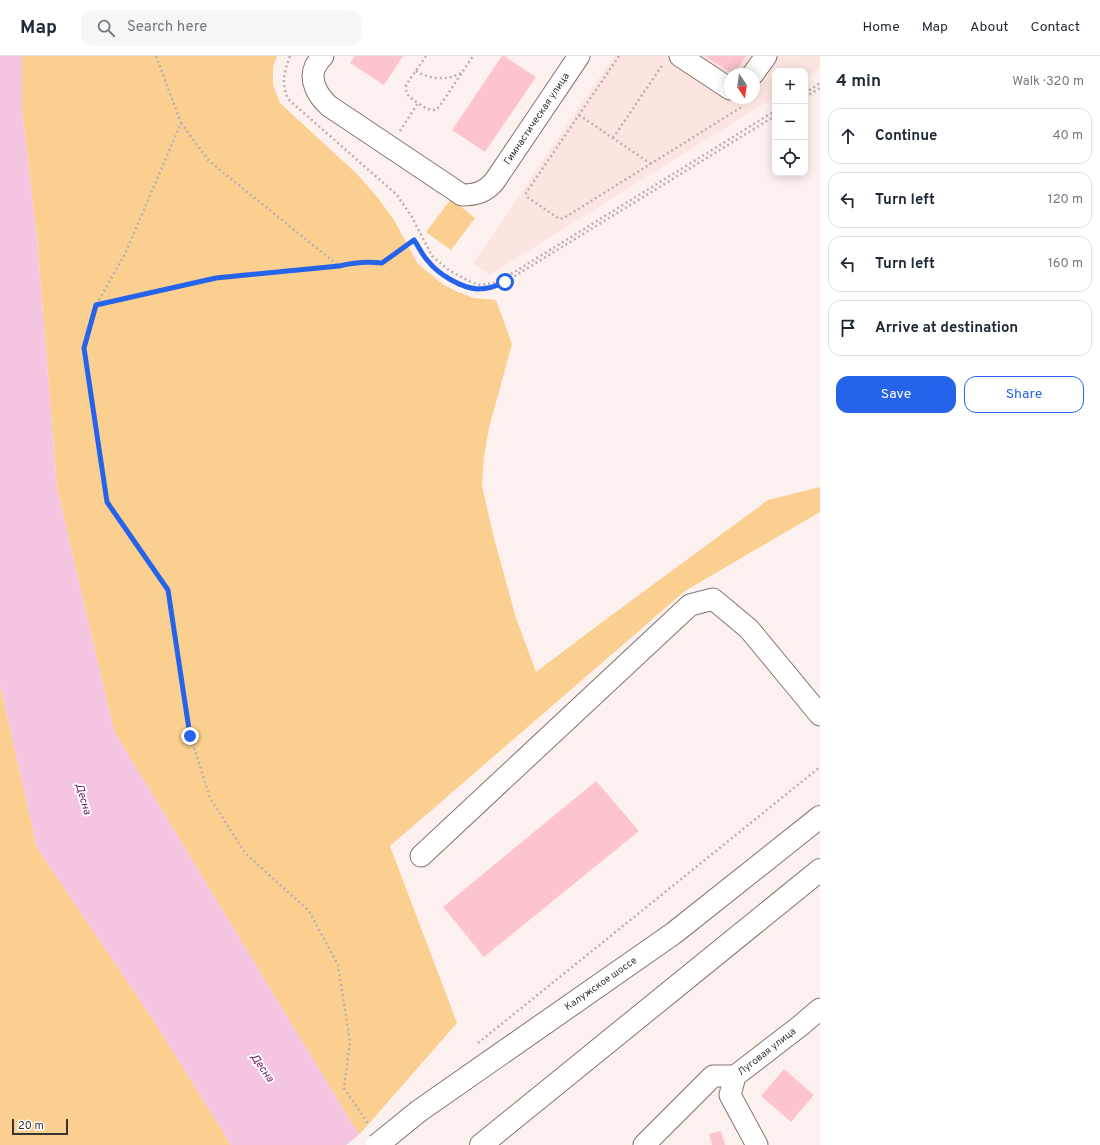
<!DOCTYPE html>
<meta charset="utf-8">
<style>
:root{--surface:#fff;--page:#f6f6f7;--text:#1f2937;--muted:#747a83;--line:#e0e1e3;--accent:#2563eb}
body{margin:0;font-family:Overpass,sans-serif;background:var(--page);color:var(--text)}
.controls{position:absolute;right:12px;top:12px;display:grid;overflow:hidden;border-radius:8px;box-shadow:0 2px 10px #0003}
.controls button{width:36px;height:36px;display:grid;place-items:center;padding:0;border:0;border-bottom:1px solid var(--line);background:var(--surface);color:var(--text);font:20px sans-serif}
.compass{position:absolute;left:724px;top:12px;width:36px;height:36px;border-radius:50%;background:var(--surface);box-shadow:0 2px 10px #0003;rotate:167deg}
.scale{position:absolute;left:12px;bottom:10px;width:56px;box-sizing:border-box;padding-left:4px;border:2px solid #3b3332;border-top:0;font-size:11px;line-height:14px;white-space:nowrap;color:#3b3332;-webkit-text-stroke:3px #fff;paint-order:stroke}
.stop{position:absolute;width:12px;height:12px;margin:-9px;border:3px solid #2563eb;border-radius:50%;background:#fff}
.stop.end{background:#2563eb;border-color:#fff;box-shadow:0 1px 4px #0008}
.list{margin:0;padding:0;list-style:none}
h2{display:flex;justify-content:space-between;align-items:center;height:52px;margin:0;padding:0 16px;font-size:17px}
h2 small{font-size:13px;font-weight:400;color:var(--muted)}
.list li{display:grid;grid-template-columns:26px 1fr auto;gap:12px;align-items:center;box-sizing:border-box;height:56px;margin:0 8px 8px;padding:0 8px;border:1px solid var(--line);border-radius:12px}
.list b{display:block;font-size:15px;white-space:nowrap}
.list em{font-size:13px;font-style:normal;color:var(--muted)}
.actions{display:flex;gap:8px;padding:12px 16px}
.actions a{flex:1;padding:9px 0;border:1px solid var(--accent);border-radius:12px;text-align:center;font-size:14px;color:var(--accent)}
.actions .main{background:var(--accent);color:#fff}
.icon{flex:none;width:22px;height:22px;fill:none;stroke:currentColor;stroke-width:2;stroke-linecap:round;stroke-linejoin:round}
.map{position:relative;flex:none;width:820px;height:1089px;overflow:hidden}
header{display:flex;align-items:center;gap:24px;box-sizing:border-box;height:56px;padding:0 20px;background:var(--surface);border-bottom:1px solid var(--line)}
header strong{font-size:19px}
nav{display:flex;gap:22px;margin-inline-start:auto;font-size:14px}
.search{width:280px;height:36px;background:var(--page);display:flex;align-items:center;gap:10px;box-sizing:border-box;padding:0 14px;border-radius:12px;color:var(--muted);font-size:15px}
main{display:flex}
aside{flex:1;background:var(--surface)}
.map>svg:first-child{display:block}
.built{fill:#fce5e1;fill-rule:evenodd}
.green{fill:#facf90}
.water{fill:#f5c4e0}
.pier{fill:#fdf1ef}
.building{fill:#fdc4ce}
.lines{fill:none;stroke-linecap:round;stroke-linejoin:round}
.minor-casing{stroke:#857471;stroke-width:23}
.highway-casing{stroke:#857471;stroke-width:24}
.path{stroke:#bbb0af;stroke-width:2.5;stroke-dasharray:2 3;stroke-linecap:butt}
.minor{stroke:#fff;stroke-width:21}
.highway{stroke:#fff;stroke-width:22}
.highway-bridge-casing{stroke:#857471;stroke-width:24;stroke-linecap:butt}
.highway-bridge{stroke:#fff;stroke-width:22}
.route{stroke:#2563eb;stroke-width:5}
.labels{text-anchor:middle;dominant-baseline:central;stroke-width:4;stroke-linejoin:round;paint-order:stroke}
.street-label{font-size:10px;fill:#3b3332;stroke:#fff}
.water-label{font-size:11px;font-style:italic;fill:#741858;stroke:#fff}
</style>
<header>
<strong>Map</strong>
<div class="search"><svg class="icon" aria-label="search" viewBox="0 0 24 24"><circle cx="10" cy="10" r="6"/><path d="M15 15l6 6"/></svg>Search here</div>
<nav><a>Home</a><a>Map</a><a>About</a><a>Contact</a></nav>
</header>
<main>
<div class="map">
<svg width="820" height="1089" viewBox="0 0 820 1089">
<rect width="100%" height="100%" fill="#fdf1ef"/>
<path class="built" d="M614,0H820V13L805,23V15H775V41L490,219L473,208ZM730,18H754V42H730Z"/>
<g class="green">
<path d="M22,0H277L273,11V29L280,47L357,118L378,142L394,164L418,208L444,229L458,236L474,242L496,244L512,288L489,372L484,401L482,430L494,482L516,562L536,616L605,564L768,444L820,431V456L685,535L390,790L457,967L359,1079L114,675L57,432L37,183L22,53Z"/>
<path d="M451,143L475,162L451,194L426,176Z"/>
<path d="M0,628L37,792L152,962L231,1089H0Z"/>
</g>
<path class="water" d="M0,0H22V53L37,183L57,432L114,675L359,1079L367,1089H231L152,962L37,792L0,628Z"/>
<path class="pier" d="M360,1077L369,1089H346L359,1079Z"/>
<g class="building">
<path d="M355,0H403L384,29L350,7Z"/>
<path d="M502,0H504L536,21L485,96L452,74Z"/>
<path d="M705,0H746L734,18H732Z"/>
<path d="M596,725L639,775L484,901L443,851Z"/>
<path d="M784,1013L814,1039L791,1066L761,1040Z"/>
<path d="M721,1075L725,1089H712L709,1078Z"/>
</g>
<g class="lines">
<defs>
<g id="minor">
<path d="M323,0C320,3 317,7 315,11C309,25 318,40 329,50L462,139C476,139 485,136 494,126L579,0"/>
<path d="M680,0L730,33"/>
<path d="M753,18L766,0"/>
<path d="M421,800L690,549L713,543L749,573L820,659"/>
<path d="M644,1089L713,1020H735"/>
<path d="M757,1089L730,1039L735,1020L800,970L820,953"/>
</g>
<g id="highway">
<path d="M419,1055L674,877L820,761"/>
<path d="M481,1089L820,814"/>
</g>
</defs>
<use href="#minor" class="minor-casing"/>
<use href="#highway" class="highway-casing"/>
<g class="path">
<path d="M156,0L181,67L125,198L96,249L84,292L107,446L168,534L190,679L210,742L245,797L309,855L338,909L350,986L344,1032L369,1069"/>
<path d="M290,0C284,17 281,26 288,43L397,139L412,161L432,200L450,215L469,225L479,229L494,227L503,223L775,55"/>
<path d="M426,0L406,29C406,33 406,36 408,39C411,43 428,55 433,54C436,54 437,53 439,51L473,0"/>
<path d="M619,0L526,137L527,141L558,162L560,163L564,162L740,52L743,50"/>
<path d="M416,15C429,23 447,25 461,17"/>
<path d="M805,37L820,27"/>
<path d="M805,41L820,32"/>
<path d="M579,59L651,108"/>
<path d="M181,67L209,105L339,210C355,206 366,205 382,207L414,184C419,191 422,199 428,205C438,218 461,232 478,233C487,233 497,230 505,226L775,60"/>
<path d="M400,75L418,47"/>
<path d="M613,82L663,8"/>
<path d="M96,249L216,222L339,210"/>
<path d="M478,987L820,711"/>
</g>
<use href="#minor" class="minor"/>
<use href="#highway" class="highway"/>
<defs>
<path id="highway-bridge" d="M377,1089L419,1055"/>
</defs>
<use href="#highway-bridge" class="highway-bridge-casing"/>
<use href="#highway-bridge" class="highway-bridge"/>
</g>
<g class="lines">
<path class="route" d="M190,680L168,534L107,446L84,292L96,249L216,222L339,210C355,206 366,205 382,207L414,184C419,191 422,199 428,205C438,218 461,232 478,233C487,233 497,230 505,226"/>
</g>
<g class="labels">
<g class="street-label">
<text transform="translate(537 63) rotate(-56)">Гимнастическая улица</text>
<text transform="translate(601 928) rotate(-35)">Калужское шоссе</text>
<text transform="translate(767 996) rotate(-38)">Луговая улица</text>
</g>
<g class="water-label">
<text transform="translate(83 743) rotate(74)">Десна</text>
<text transform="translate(262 1012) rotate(55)">Десна</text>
</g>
</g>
</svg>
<div class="controls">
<button>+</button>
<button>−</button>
<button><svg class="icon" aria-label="locate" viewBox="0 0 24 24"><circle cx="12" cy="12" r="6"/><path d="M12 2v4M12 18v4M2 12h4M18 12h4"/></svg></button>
</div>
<svg class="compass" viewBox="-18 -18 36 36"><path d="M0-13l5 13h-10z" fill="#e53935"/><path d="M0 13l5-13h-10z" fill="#747a83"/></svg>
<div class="scale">20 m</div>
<div class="stop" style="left:505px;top:226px"></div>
<div class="stop end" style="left:190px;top:680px"></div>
</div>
<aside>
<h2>4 min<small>Walk · 320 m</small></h2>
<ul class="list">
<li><svg class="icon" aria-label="ahead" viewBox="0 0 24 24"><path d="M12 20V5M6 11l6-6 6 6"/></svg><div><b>Continue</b></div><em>40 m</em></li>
<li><svg class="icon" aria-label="left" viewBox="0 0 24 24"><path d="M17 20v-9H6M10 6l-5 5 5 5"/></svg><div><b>Turn left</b></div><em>120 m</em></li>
<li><svg class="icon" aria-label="left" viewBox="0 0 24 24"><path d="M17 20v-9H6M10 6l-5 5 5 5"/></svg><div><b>Turn left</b></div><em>160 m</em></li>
<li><svg class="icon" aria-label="arrive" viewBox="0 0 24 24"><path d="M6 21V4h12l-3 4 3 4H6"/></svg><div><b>Arrive at destination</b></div></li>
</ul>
<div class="actions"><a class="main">Save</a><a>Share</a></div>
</aside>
</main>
